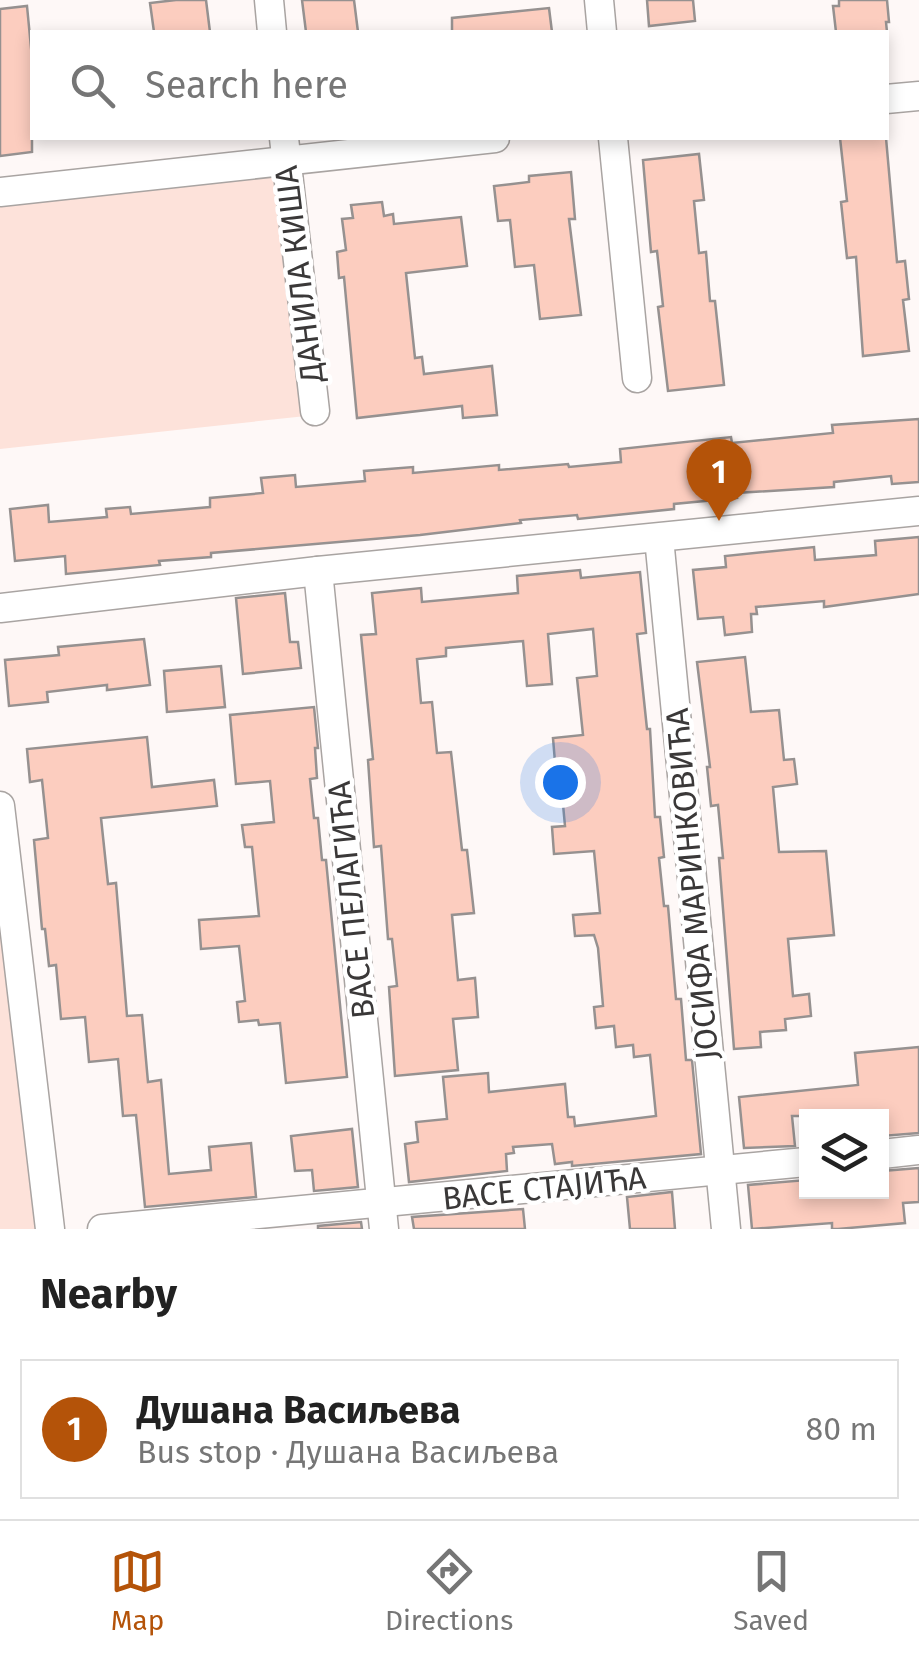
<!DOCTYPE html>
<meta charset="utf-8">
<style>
:root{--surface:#fff;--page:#f6f6f6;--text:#222;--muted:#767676;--line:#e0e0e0;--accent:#b45309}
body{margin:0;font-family:"Fira Sans",sans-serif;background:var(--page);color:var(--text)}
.controls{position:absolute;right:30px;bottom:30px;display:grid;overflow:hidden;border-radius:0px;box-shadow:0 5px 15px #0003}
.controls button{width:90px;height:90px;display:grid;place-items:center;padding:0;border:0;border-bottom:2px solid var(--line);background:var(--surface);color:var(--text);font:50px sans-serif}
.you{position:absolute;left:560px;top:782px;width:35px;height:35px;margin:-25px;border:8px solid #fff;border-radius:50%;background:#1a73e8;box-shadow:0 0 0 15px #1a73e833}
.badge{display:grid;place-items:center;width:65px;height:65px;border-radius:50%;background:var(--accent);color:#fff;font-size:32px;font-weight:700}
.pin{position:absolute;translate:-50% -82px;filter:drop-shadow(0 2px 5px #0008)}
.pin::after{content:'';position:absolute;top:52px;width:35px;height:30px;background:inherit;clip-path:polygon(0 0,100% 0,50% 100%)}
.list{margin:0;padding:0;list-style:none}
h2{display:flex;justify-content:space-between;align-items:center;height:130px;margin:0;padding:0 40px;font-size:42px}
h2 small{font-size:32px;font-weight:400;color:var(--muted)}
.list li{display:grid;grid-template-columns:65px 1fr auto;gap:30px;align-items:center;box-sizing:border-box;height:140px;margin:0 20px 20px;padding:0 20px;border:2px solid var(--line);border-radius:0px}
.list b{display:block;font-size:38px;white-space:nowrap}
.list p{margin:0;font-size:32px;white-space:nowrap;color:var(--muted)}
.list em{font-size:32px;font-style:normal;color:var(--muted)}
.icon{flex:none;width:55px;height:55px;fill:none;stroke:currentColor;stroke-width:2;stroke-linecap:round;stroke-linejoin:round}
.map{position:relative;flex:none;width:919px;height:1229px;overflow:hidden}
.search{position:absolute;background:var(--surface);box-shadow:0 5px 15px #0003;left:30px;right:30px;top:30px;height:110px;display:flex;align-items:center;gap:25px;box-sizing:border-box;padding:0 35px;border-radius:0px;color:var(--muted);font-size:38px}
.sheet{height:290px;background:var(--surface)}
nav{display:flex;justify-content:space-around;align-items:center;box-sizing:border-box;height:140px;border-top:2px solid var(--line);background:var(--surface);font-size:28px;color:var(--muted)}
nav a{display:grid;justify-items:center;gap:5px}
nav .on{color:var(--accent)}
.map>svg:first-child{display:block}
.green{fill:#fde2da}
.building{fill:#fccdbf;stroke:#969190;stroke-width:2.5}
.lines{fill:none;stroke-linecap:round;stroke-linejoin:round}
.street-casing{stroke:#a9a4a2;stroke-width:31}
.street{stroke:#fff;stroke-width:28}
.labels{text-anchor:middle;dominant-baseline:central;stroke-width:9;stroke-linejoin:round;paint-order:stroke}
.street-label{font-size:32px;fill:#3a3838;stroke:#fff}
</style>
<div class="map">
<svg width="919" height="1229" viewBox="0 0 919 1229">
<rect width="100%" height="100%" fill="#fef8f7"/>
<g class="green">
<path d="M279,175L306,416L0,449V206Z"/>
<path d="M0,934H6L37,1229H0Z"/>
</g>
<g class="building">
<path d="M176,0H206L210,32H154L150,3Z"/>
<path d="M302,0H354L358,32H306Z"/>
<path d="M647,0H693L695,21L649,26Z"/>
<path d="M839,0H887L889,22H886L887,32H836L833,6H839Z"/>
<path d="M27,6L32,58V152L0,156V9Z"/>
<path d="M549,8L552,32H452V18Z"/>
<path d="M840,138H886L897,262L905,261L909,299L903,300L909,351L863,356L856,257L847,258L841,202L847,201Z"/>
<path d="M699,154L704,200L694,201L699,253L706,252L710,301H715L724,385L668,391L658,307L663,306L657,251L651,252L643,160Z"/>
<path d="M571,172L575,219H569L581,315L540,319L534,265L515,267L510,220L498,221L494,186L529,182V176Z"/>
<path d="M382,202L384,216L393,214L394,224L461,217L467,266L406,273L415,358L422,357L424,374L492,366L497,415L463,418L462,406L357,418L344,277L339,278L337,252L346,250L342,219L353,218L351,205Z"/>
<path d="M919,419V482L892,484L891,476L834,482V487L736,493L737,498L674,504V509L578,519L577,515L520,520L521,523L420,535L211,553V557L159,561L160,565L66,574L65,556L15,561L10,509L48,505L49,522L107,517L106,509L130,507L131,514L210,507V498L263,493L261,478L295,475L296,487L365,481L364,471L413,467V473L499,465V470L568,464L569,467L621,462L620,449L731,437L732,443L833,433L832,425Z"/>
<path d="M919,537V594L824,607V601L756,607L757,614H751L752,632L725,635L723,617L698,619L693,570L726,567L725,556L814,547L815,560L876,555L875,541Z"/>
<path d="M580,570L581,578L640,572L646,633L637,634L647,729H650L655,817H660L664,857L659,858L664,906H668L676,999H681L686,1060H692L701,1154L572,1166V1162L555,1164L552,1144L513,1147L514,1153L506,1154L507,1171L409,1182L405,1144L418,1142L416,1122L447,1119L443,1077L488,1073L489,1092L565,1084L568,1117H574L575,1126L656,1116L650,1055L634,1057L633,1045L616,1047L614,1026L596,1028L594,1007L603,1006L598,948L594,935L575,936L573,915L600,913L594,851L554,854L552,827L565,826L559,761L555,762L553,738L583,735L577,678L597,676L593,629L548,634L552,684L527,686L523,641L446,648V656L417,659L421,703L432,702L437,753L451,752L462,850H467L474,913L452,915L458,980L475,978L478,1017L453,1019L458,1070L395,1076L389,987L397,986L392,939H388L381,846L374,847L368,760L373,759L361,635L376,634L372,593L421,588L422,602L518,593L517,576Z"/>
<path d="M285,593L290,642H298L301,668L243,674L236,598Z"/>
<path d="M144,639L150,685L107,690V685L47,692L48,702L9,706L5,660L59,655L58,647Z"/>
<path d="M745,657L751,712L779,710L784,760L794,759L797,784L773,787L779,852L826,851L834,935L788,939L793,996L809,994L811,1016L785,1019L786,1030L760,1032L761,1047L734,1049L719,858H723L718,805L711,806L707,767H710L697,662Z"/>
<path d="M221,666L225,707L167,712L164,671Z"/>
<path d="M314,707L318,748H315L317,778L310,779L314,818H318L322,860H326L347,1077L286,1083L280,1023L259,1025L258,1020L239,1022L237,1002L245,1001L239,946L201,949L199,920L259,916L252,847H245L242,825L274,822L270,781L236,784L230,715Z"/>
<path d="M147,737L152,787L214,780L217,806L101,818L108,884L116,883L127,1016L142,1015L148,1082L161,1080L169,1174L211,1170L209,1147L251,1143L256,1197L145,1207L136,1115L123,1116L118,1059L89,1062L85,1017L61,1019L56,965L49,966L45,929H42L34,840L48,838L42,780L30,782L27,749Z"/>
<path d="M919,1047V1133L882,1136V1116H792L795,1146L744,1148L739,1097L858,1085L855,1053Z"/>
<path d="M352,1129L358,1187L314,1191L312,1170L295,1171L291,1136Z"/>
<path d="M919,1168V1202L903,1203L905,1223L838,1229H832V1223L752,1229L748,1185L806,1180V1192H882V1171Z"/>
<path d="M672,1192L675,1229H630L627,1197Z"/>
<path d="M523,1209L525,1229H414L412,1217Z"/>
<path d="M361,1222L362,1229H318V1226Z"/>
</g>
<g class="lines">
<defs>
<g id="street">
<path d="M269,0L272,32"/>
<path d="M599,0L602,32"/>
<path d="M886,99L919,96"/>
<path d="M284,138L315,411"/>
<path d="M613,138L637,378"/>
<path d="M0,192L495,138"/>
<path d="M659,538L726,1229"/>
<path d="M318,571L384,1229"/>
<path d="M0,608L318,571L919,511"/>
<path d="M0,806L50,1229"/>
<path d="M882,1154L919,1150"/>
<path d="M102,1229L806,1162"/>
</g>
</defs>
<use href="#street" class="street-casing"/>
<use href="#street" class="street"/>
</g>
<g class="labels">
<g class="street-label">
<text transform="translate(299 274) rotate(-97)">ДАНИЛА КИША</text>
<text transform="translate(692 884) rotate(-95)">ЈОСИФА МАРИНКОВИЋА</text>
<text transform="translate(351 900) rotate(-96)">ВАСЕ ПЕЛАГИЋА</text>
<text transform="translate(544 1188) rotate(-6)">ВАСЕ СТАЈИЋА</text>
</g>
</g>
</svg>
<div class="controls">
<button><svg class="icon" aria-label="layers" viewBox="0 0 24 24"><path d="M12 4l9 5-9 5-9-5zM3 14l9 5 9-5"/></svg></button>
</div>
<div class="you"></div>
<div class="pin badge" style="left:719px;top:521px">1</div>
<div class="search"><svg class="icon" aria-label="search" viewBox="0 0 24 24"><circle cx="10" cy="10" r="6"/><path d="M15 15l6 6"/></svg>Search here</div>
</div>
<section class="sheet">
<h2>Nearby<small></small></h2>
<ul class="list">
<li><span class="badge">1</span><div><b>Душана Васиљева</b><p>Bus stop · Душана Васиљева</p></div><em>80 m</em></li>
</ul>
</section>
<nav>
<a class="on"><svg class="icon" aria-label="map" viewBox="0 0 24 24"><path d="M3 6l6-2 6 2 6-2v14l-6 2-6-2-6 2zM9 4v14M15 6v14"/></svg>Map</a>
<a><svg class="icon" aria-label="directions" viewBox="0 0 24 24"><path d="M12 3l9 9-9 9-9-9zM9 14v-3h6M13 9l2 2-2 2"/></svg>Directions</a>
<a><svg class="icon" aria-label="saved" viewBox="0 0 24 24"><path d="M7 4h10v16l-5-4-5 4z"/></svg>Saved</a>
</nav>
